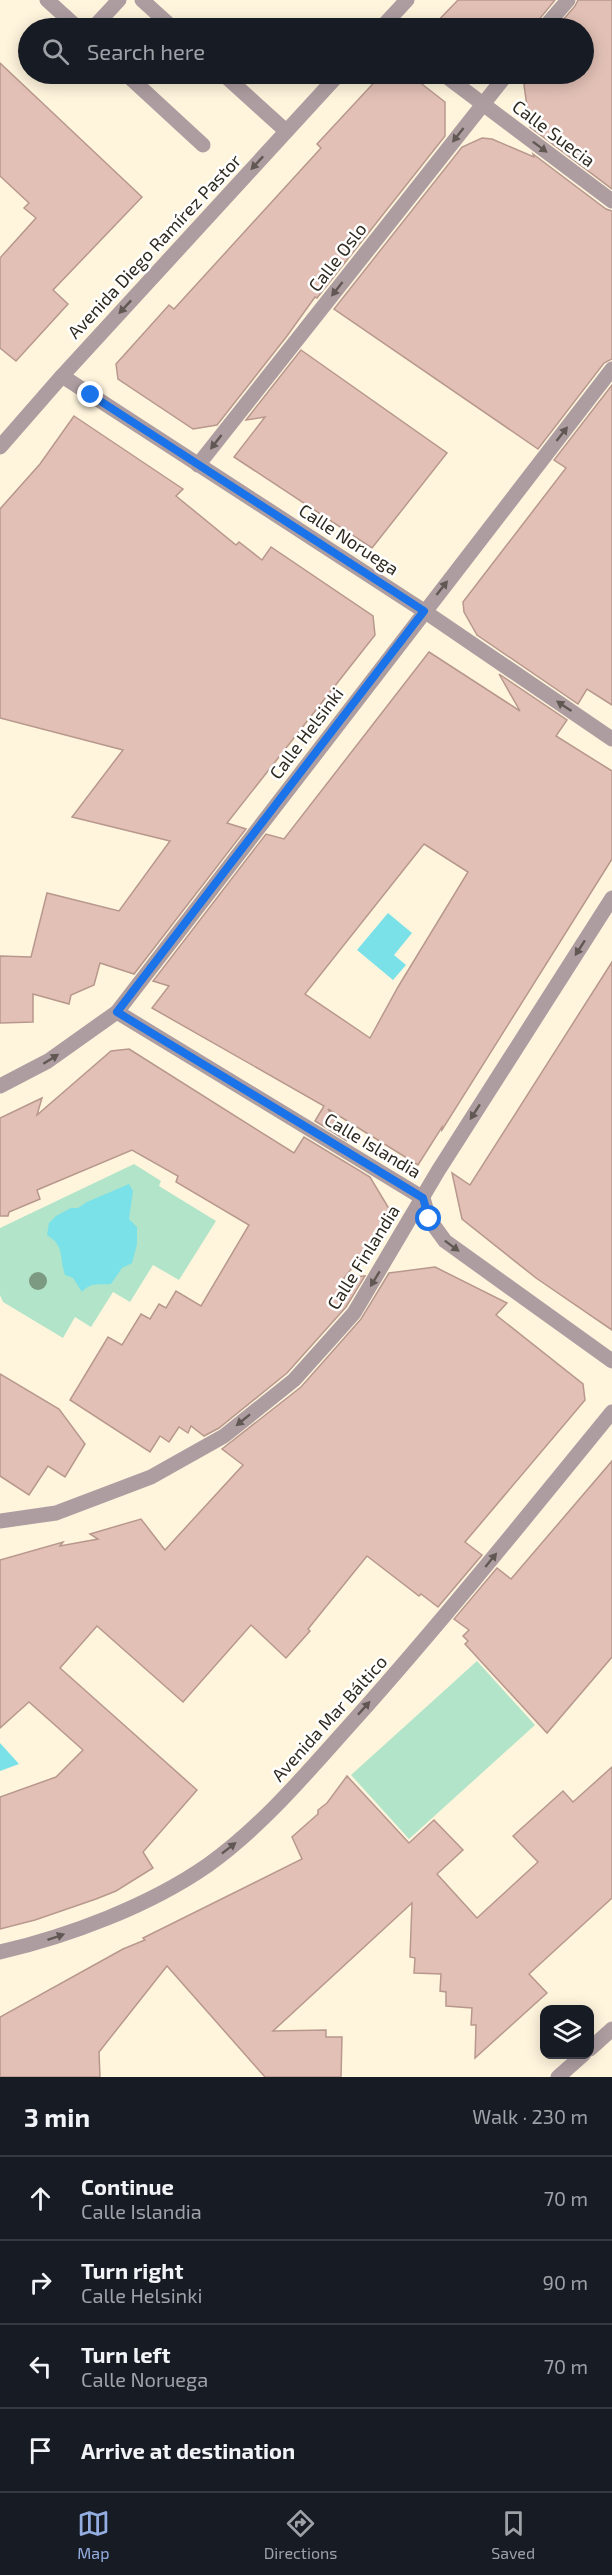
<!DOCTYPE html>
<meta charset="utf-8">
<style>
:root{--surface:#171b24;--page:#20242c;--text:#f1f3f6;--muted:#9ea1a6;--line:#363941;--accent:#94aee1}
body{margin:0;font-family:"Exo 2",sans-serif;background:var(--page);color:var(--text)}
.controls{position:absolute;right:18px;bottom:18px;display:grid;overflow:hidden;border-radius:12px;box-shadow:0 3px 15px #0003}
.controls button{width:54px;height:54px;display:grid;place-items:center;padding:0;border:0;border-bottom:2px solid var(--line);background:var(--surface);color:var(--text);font:30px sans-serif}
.stop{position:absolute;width:18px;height:18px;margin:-14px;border:4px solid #1a73e8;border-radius:50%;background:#fff}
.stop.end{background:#1a73e8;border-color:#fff;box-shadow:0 2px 6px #0008}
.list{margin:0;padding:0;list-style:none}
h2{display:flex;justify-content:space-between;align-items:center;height:78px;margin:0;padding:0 24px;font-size:26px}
h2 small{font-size:20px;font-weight:400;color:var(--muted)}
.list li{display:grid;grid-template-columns:39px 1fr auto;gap:18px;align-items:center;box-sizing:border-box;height:84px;padding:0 24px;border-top:2px solid var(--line)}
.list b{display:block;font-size:22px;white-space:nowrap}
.list p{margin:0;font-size:20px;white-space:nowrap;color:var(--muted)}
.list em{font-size:20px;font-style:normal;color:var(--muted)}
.icon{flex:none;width:33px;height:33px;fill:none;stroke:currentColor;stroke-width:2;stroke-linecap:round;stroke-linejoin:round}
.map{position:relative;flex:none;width:612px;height:2077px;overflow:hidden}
.search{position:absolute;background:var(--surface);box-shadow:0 3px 15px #0003;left:18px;right:18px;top:18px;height:66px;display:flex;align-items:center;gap:15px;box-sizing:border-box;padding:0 21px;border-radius:33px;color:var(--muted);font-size:22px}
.sheet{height:414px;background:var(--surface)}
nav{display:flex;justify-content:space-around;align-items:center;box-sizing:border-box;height:84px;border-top:2px solid var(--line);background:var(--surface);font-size:16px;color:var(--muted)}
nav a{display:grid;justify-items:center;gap:3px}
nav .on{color:var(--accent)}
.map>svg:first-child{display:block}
.green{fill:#b2e4c9}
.water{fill:#7ae1e8}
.building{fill:#e2c0b5;stroke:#b8988d;stroke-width:1.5;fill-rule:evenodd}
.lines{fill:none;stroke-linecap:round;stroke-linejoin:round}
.service{stroke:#ad9da1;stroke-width:15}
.minor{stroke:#ad9da1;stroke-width:15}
.tertiary{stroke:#ad9da1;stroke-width:15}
.tree{fill:#7c9a81}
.oneway{fill:#615853}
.route{stroke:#1a73e8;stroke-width:8}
.labels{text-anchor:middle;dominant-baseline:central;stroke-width:5;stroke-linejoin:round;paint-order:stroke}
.street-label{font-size:18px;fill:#2f2a1f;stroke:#fff}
</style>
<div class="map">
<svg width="612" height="2077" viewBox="0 0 612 2077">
<rect width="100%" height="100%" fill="#fff5dd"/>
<g class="green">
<path d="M134,1164L161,1181L159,1186L216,1221L179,1280L153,1265L130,1302L113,1292L91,1327L75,1317L63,1338L3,1302L0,1295V1228Z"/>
<path d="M477,1661L535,1725L409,1839L351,1775Z"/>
</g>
<g class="water">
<path d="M388,913L412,933L394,955L406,965L393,980L357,950Z"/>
<path d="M129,1184L133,1191L129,1219L137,1227V1244L132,1263L122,1268L111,1284C97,1285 91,1282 82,1292L73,1278L65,1275C59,1257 65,1246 47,1235L49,1223L56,1216L71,1208H78L87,1202Z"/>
<path d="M0,1743L19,1764L0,1771Z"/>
</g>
<g class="building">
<path d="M458,0H555L537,22L535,28H431Z"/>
<path d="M578,0H612V189L530,127L524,85L533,74H584V28H556L575,6Z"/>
<path d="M0,63L142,197L53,290L68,304L16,361L0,348V258L36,218L24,208L29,203L0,176Z"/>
<path d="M382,74H409L445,102V136L317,298L315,297L287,336L217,425L193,429L118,379L116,364L169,305L174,309L321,148L317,144Z"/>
<path d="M482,138L492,139L534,157L533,154L606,209L612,211V359L604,363L538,449L334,309L462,147Z"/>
<path d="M301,350L447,453L372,548L234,457L265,417L246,420Z"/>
<path d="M612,385V705L587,689L578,704L477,635L464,612L463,602L566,468L554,460Z"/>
<path d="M74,416L183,489L176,496L236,545L239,542L262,560L271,547L373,616L375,635L227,823L246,829L134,974L100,963L94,985L71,995L69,1004L33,994V1022L0,1023V956L31,957L47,893L119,911L170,841L72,817L123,750L0,718V509L40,464Z"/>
<path d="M429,652L520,711L499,674L567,720L556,736L612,771V859L442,1130V1127L418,1165L328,1109L347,1141L315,1121L324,1106L152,1008L169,986L153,981L266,834L284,839ZM424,844L468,872L398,987L370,1038L305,994Z"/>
<path d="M612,962V1330L536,1278L462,1219L452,1173L470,1185Z"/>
<path d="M129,1049L294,1153L304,1137L370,1177L391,1212L390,1221L344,1278L365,1276L346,1307L287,1373L219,1428L204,1436L191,1426L188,1433L179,1427L169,1442L160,1436L150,1452L70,1400L108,1337L122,1345L141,1314L150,1319L159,1304L166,1308L176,1291L201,1306L249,1225L176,1182L178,1176L132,1150L37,1190L40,1199L9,1212L8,1216H0V1118L42,1098L37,1115L111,1051Z"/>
<path d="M435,1267L507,1303L496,1315L583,1384L585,1400L465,1542L482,1555L438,1607L421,1594L419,1596L367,1556L308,1629L310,1631L286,1658L251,1625L183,1702L97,1626L60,1668L197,1790L143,1852L153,1868L116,1891L96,1899L35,1920L0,1929V1797L56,1777L83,1750L29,1702L0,1728V1560L63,1542L60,1546L98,1539L90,1534L141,1519L165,1550L243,1465L222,1449L301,1387L361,1319L389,1273Z"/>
<path d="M0,1374L59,1409L85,1444L65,1477L48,1466L29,1495L0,1476Z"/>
<path d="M612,1461V1657L547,1733L465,1644L468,1641L463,1636L469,1630L454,1619L497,1568L511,1579Z"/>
<path d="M612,1767V1898L529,1974L547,1993L475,2058L476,2025H471L472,2008L446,2006V1992L440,1991L441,1974L414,1973L415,1958L410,1957L412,1903L273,2031L326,2030V2037H342L341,2077H265L167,1966L99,2052L100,2077H0V2017L123,1949L145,1940L143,1938L302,1859L292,1837L318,1814V1810L327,1803L347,1776L409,1843L434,1820L463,1850L437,1874L477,1918L538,1862L513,1836L563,1791L573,1802Z"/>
</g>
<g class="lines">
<g class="service">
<path d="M47,0L78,28"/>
<path d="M142,0L173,28"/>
<path d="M93,28L119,0"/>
<path d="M126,74L203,145"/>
<path d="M223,74L286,131"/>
</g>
<g class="minor">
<path d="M381,28L407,0"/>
<path d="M544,28L568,0"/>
<path d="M443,74L612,201"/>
<path d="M62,376L424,611L612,739"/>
<path d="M0,447L62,376L339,74"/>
<path d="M198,465L507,74"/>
<path d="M117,1012L423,1198L429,1219L445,1241L612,1361"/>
<path d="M0,1086L48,1061L117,1012L612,369"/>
<path d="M0,1521L56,1513L151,1477L224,1436L294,1380L354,1313L438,1171L612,898"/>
<path d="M0,1952C69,1936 149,1906 208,1865C265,1824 309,1770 356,1718C444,1619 528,1515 612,1412"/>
</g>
<g class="tertiary">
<path d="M590,2049L612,2029"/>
<path d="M558,2077L584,2054"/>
</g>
</g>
<circle class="tree" cx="38" cy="1281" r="9"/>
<defs><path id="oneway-solid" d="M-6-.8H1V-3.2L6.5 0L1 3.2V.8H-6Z" transform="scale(1.5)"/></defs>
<g class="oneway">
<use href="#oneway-solid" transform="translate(458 135) rotate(128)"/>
<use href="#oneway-solid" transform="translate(540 147) rotate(37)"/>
<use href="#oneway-solid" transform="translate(257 163) rotate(133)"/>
<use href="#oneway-solid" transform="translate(337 289) rotate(128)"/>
<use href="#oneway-solid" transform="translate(125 307) rotate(133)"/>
<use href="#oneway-solid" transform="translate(562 434) rotate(-52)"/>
<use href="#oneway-solid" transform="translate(216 442) rotate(128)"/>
<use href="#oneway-solid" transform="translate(442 588) rotate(-52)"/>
<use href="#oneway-solid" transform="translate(564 706) rotate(-146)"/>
<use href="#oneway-solid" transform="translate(580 948) rotate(123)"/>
<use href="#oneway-solid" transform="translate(51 1059) rotate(-32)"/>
<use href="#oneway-solid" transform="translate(475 1112) rotate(123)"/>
<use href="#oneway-solid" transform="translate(452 1246) rotate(37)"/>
<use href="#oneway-solid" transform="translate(375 1279) rotate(121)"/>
<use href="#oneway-solid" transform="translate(243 1420) rotate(141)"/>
<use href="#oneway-solid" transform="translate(491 1560) rotate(-51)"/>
<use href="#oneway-solid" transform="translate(364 1708) rotate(-48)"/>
<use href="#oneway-solid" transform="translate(229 1848) rotate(-38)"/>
<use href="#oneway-solid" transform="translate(56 1937) rotate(-19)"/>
</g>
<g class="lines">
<path class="route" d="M91,395L424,611L117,1012L423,1198L429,1219"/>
</g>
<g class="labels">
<g class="street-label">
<text transform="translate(554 133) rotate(37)">Calle Suecia</text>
<text transform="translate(154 246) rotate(-47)">Avenida Diego Ramírez Pastor</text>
<text transform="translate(337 257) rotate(-52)">Calle Oslo</text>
<text transform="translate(349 539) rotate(33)">Calle Noruega</text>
<text transform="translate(306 733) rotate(-53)">Calle Helsinki</text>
<text transform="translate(373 1145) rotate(31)">Calle Islandia</text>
<text transform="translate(363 1257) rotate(-58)">Calle Finlandia</text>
<text transform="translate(329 1718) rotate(-48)">Avenida Mar Báltico</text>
</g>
</g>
</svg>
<div class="controls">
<button><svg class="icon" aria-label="layers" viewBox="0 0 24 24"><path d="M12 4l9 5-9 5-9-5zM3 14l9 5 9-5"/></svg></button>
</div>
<div class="stop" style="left:429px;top:1219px"></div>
<div class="stop end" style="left:91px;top:395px"></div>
<div class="search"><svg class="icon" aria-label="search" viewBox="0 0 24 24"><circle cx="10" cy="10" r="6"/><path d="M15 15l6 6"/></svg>Search here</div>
</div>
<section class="sheet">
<h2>3 min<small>Walk · 230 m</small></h2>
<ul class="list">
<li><svg class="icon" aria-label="ahead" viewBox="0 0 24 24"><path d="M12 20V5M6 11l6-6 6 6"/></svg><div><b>Continue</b><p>Calle Islandia</p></div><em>70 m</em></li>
<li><svg class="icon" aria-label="right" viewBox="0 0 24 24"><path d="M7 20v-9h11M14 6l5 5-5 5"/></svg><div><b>Turn right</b><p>Calle Helsinki</p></div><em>90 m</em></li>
<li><svg class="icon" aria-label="left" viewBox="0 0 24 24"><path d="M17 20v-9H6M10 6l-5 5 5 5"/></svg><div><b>Turn left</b><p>Calle Noruega</p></div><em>70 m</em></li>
<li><svg class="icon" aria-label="arrive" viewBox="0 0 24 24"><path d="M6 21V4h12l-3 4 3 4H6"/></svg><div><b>Arrive at destination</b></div></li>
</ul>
</section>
<nav>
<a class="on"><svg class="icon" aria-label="map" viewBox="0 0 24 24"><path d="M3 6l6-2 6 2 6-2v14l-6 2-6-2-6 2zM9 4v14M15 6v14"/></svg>Map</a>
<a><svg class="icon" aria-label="directions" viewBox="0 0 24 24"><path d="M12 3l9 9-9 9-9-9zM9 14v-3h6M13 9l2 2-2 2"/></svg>Directions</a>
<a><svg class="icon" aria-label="saved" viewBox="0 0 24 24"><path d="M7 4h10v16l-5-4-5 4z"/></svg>Saved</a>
</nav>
